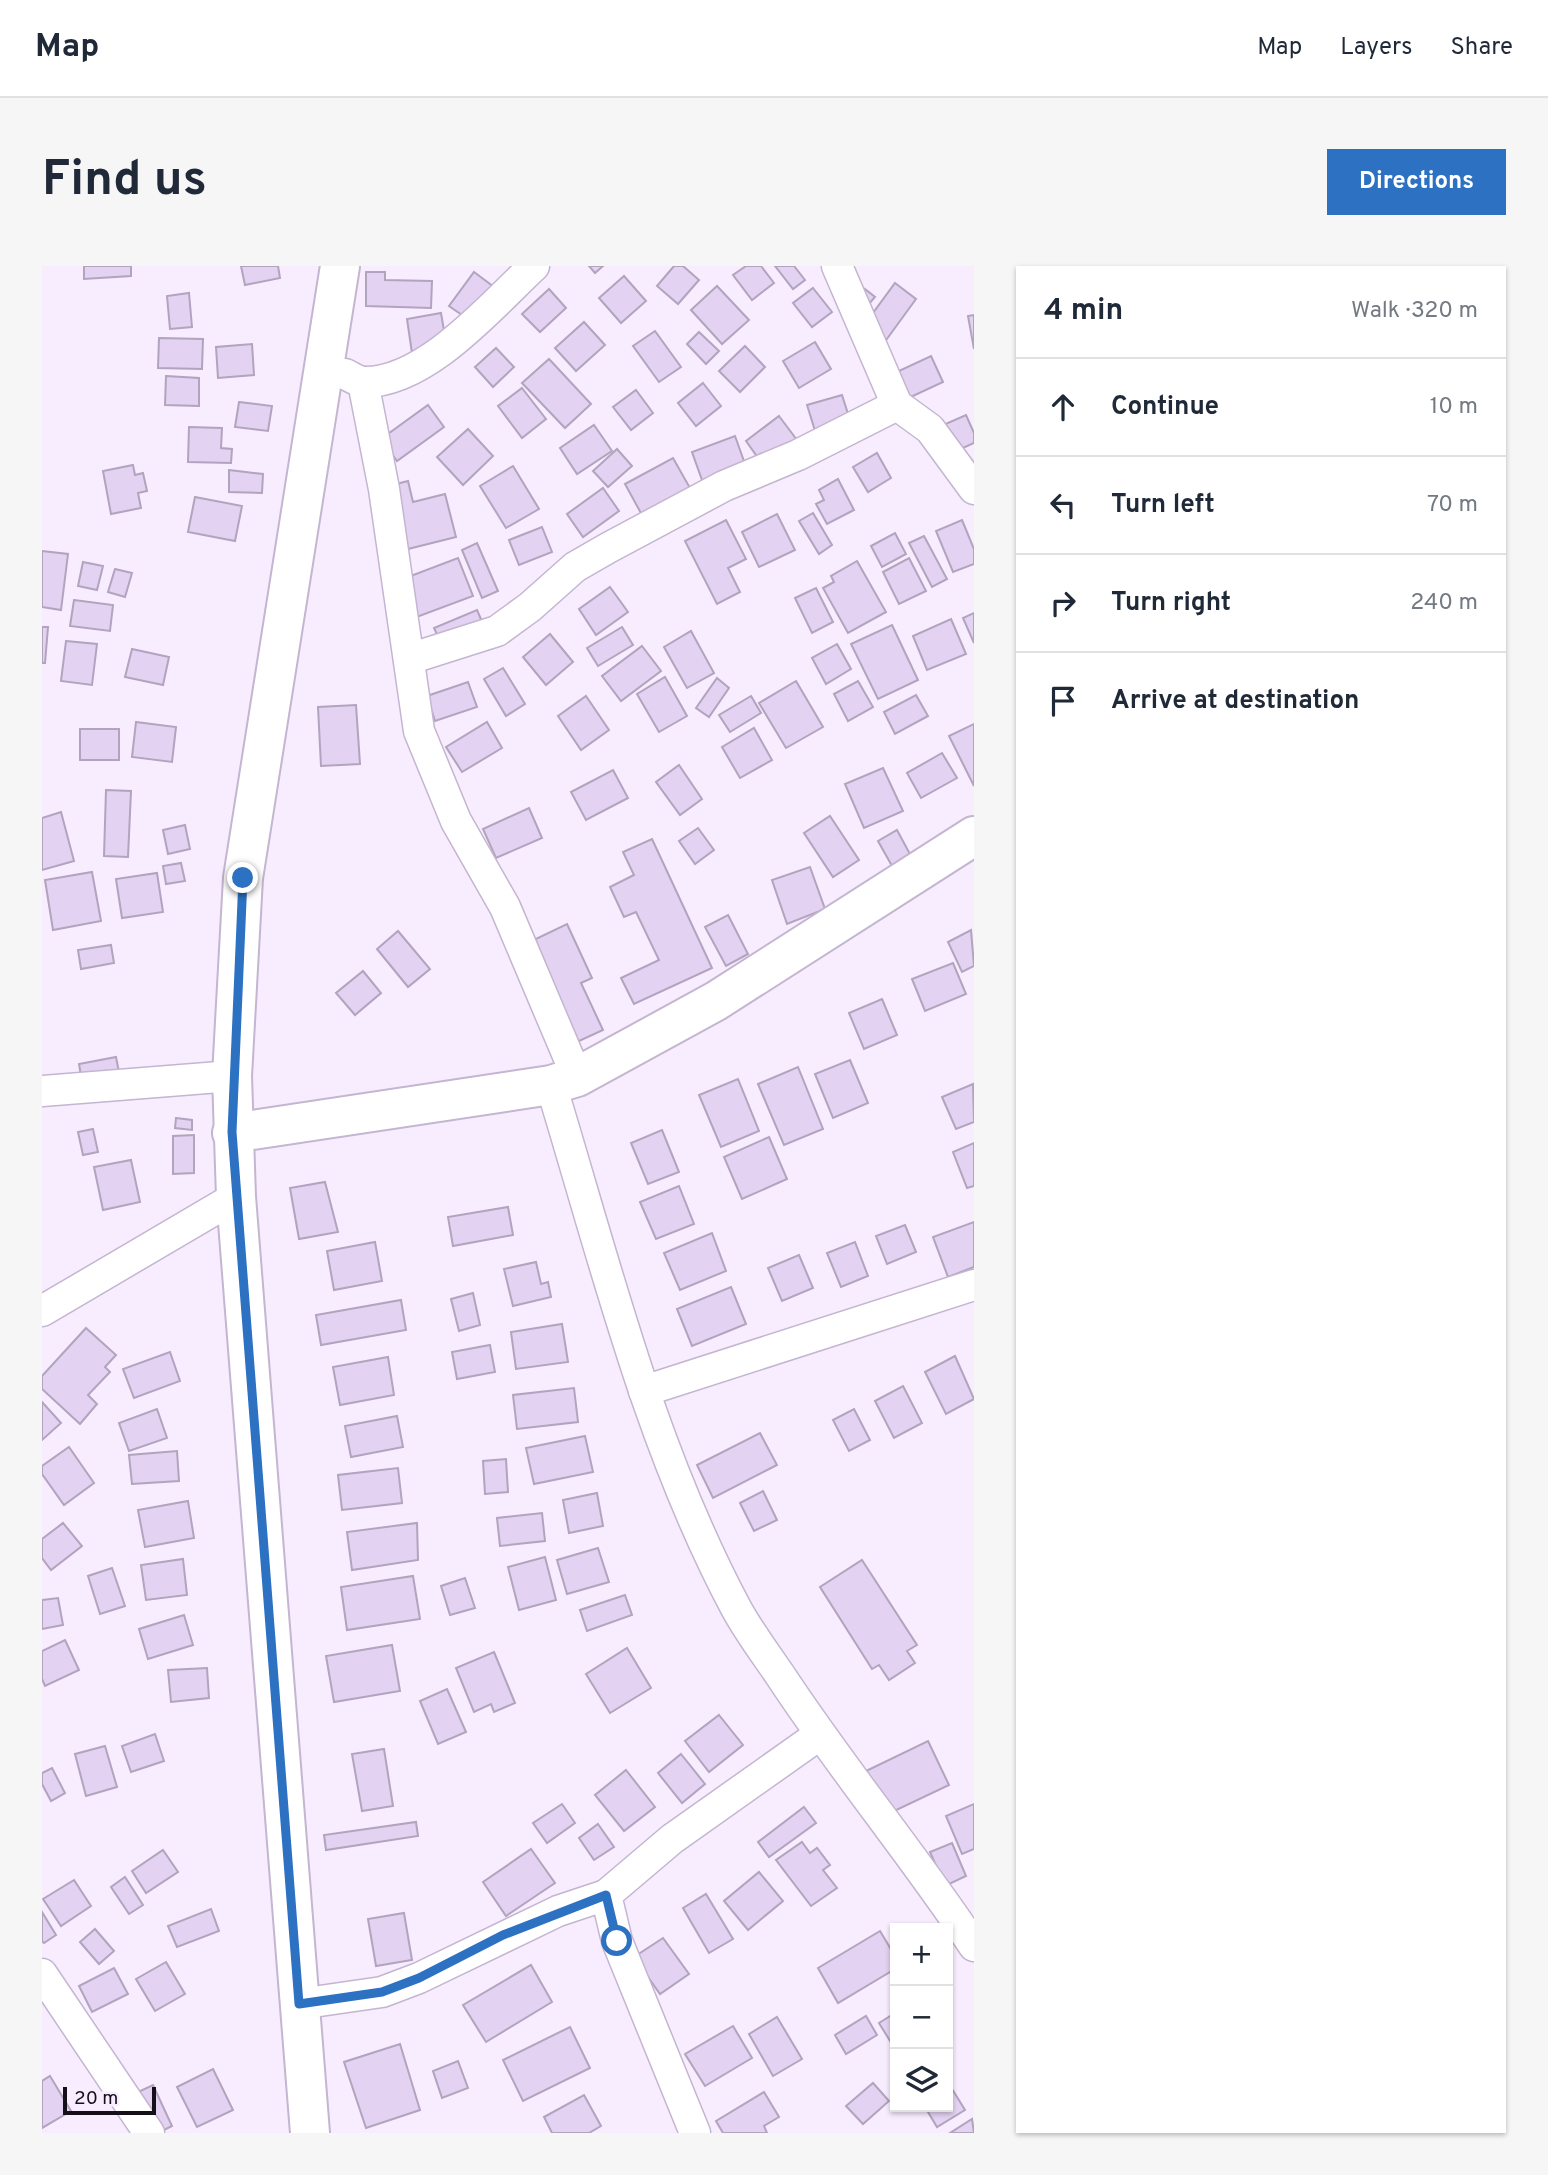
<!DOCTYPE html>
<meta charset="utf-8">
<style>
:root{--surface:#fff;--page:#f6f6f7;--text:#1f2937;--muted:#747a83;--line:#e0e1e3;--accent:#2c71c2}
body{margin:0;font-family:Overpass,sans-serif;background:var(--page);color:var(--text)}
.controls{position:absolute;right:21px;bottom:21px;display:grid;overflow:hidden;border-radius:0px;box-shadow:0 2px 5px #0004}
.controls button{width:63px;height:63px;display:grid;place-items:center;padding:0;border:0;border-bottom:2px solid var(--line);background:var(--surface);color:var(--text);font:35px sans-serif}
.scale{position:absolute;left:21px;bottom:18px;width:93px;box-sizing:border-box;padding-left:7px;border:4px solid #140f18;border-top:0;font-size:19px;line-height:24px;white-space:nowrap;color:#140f18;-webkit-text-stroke:5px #f7edfe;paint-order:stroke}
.stop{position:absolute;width:21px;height:21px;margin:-16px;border:5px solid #2c71c2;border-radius:50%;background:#fff}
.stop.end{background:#2c71c2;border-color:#fff;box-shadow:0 2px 7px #0008}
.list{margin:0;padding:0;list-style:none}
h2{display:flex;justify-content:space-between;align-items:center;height:91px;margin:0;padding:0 28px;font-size:30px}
h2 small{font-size:23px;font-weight:400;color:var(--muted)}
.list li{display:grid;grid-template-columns:46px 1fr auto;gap:21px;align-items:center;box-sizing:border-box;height:98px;padding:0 28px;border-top:2px solid var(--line)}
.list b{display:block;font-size:26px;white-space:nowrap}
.list em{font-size:23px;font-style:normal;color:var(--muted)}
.icon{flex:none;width:38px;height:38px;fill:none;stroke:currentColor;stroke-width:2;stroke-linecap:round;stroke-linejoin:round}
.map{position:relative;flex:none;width:932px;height:1867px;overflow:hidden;border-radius:0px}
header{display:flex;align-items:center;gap:42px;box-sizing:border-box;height:98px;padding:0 35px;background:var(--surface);border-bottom:2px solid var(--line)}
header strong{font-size:33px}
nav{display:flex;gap:38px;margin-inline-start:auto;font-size:24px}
.intro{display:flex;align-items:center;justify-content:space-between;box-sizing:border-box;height:168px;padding:0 42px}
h1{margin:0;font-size:49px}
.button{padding:18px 32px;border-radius:0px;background:var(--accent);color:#fff;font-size:24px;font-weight:700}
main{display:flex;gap:42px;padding:0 42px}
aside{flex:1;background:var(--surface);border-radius:0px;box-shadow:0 2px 5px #0004}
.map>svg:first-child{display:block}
.building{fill:#e3d2f1;stroke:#b2a3be;stroke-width:2}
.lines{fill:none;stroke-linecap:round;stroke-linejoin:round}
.street-casing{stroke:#c4b5d0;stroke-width:33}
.secondary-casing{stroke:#c4b5d0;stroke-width:42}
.street{stroke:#fff;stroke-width:30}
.secondary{stroke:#fff;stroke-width:38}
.route{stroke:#2c71c2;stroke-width:9}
</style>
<header>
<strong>Map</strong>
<nav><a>Map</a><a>Layers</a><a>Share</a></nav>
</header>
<div class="intro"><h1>Find us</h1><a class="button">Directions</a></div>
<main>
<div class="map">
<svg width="932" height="1867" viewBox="0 0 932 1867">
<rect width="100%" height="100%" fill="#f7edfe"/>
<g class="building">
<path d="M42,0H89V10L42,13Z"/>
<path d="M199,0H236L238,12L203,19Z"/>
<path d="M547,0H561L553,7Z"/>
<path d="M632,0H641L657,14L636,38L615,20Z"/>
<path d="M704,0H719L732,17L710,34L691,9Z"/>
<path d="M733,0H752L763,14L751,23Z"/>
<path d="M324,6H343V14L390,15L389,42L324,40Z"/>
<path d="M432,6L452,21L427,54L407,40Z"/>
<path d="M582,10L604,35L579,57L557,32Z"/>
<path d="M853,17L874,33L842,77L820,62Z"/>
<path d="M675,20L707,54L680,78L649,44Z"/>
<path d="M771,22L790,46L770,61L751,37Z"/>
<path d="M507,23L524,42L498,66L480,48Z"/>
<path d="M823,23L833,31L815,52L806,44Z"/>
<path d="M147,27L150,61L128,63L125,30Z"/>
<path d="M399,47L406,88L371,94L365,53Z"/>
<path d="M932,49V83L926,50Z"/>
<path d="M542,56L563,79L534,105L513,82Z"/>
<path d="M613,65L639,101L617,116L591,80Z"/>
<path d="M657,66L677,85L664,98L645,78Z"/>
<path d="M117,72L161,73L160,103L116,102Z"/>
<path d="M773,76L789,103L757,122L741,95Z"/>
<path d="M210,78L212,109L176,112L174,81Z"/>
<path d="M703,80L723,101L698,126L677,105Z"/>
<path d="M454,82L472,101L451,121L433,101Z"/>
<path d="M889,90L901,116L856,137L844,111Z"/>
<path d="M507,93L549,138L523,162L480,117Z"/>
<path d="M124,110L157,112V140L123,139Z"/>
<path d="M661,117L679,140L654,160L636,137Z"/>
<path d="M480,122L504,153L480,172L456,140Z"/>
<path d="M594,124L611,147L589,164L571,141Z"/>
<path d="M800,129L814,173L779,184L765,139Z"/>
<path d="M197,136L230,140L226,165L193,161Z"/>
<path d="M386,139L402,161L355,195L339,173Z"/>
<path d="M924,149L932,167V177L895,194L883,167Z"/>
<path d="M737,150L758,178L724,203L704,175Z"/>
<path d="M552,159L570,185L535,208L518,182Z"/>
<path d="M147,161L180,162L179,182L190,183L189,197L146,196Z"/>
<path d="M426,163L451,190L421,219L395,191Z"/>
<path d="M693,170L708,212L665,228L650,186Z"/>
<path d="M575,183L590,200L566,221L551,205Z"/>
<path d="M835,187L849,212L826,226L811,201Z"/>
<path d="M631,192L648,222L600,249L583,218Z"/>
<path d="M91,199L93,209L101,207L105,225L96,227L99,242L69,248L61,205Z"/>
<path d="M471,200L497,243L464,262L438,220Z"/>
<path d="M187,204L221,208L220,227L187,226Z"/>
<path d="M796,213L812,244L785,258L774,238L782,234L777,224Z"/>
<path d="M366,215L371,236L403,228L414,271L354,286L338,222Z"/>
<path d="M561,222L577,245L541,271L525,248Z"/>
<path d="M153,231L200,240L193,275L146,266Z"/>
<path d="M771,247L790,279L777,288L757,255Z"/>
<path d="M735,248L753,284L717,301L700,266Z"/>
<path d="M684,254L704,293L686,302L698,326L675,338L643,275Z"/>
<path d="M920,254L932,283V298L911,306L894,265Z"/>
<path d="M500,261L510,286L477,299L467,274Z"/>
<path d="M853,267L864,288L840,301L829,280Z"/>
<path d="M882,270L905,313L890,321L867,277Z"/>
<path d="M435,277L456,325L440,332L420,284Z"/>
<path d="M0,285L26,288L19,344L0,341Z"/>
<path d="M416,292L431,330L372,352L358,314Z"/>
<path d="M867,292L884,325L857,338L841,306Z"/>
<path d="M815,295L844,346L806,367L781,322L792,316L789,310Z"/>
<path d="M41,296L61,300L55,324L36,320Z"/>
<path d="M73,303L90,307L83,331L66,326Z"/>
<path d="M568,321L586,346L554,369L537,343Z"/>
<path d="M774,322L791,356L770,367L753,332Z"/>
<path d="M32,334L71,339L68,365L28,360Z"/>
<path d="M435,344L445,367L403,386L392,362Z"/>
<path d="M932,347V377L921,352Z"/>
<path d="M909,353L924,388L885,404L871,370Z"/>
<path d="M850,359L876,414L836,433L809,378Z"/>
<path d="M0,361H6L3,397H0Z"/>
<path d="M580,361L591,379L556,400L545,382Z"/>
<path d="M649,365L672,407L645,422L622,381Z"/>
<path d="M508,368L531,396L504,419L481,391Z"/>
<path d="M24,375L55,378L50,419L19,415Z"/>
<path d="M795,378L809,403L784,418L770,392Z"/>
<path d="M600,380L619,405L579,435L560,410Z"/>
<path d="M90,383L127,391L121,419L83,411Z"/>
<path d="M461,402L483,438L464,450L442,413Z"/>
<path d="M623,411L645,450L617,466L595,428Z"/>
<path d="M675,412L687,422L667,451L654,442Z"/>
<path d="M754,415L781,461L744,482L717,437Z"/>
<path d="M816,415L831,441L806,455L792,428Z"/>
<path d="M426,416L435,441L393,455L385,430Z"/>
<path d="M874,429L886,450L853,468L842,446Z"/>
<path d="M544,430L567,464L539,484L516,450Z"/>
<path d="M709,430L719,447L688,466L677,449Z"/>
<path d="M314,439L318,498L279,500L276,441Z"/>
<path d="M94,456L134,461L130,496L90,491Z"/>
<path d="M445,456L460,482L420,506L404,481Z"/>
<path d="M932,458V520L907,470Z"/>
<path d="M712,462L730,494L698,512L680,481Z"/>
<rect x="38" y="463" width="39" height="31"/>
<path d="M900,487L915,512L879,532L865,507Z"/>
<path d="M637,499L660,533L638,549L614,516Z"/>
<path d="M841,502L861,545L822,562L803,518Z"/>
<path d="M571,504L586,532L544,554L529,526Z"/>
<path d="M64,524L89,525L86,591L62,590Z"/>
<path d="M487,542L500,572L454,592L441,563Z"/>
<path d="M19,546L32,595L0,604V552Z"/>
<path d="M788,550L817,594L791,611L762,567Z"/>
<path d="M143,559L148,583L126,588L121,564Z"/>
<path d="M656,562L672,584L653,598L637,575Z"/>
<path d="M855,564L869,590L850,600L836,575Z"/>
<path d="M610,573L670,702L592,738L579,712L617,694L594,646L582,651L568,621L592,609L581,586Z"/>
<path d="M139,597L143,615L124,618L121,600Z"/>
<path d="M768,601L783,643L745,658L730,614Z"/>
<path d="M50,606L59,655L11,664L3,614Z"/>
<path d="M115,607L121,646L80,652L74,613Z"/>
<path d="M686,649L706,688L684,700L663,661Z"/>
<path d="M525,658L550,712L539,717L561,764L522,782L475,682Z"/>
<path d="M929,664L932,700L920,706L906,676Z"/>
<path d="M356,665L388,703L366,721L335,683Z"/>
<path d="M69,679L72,697L39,703L36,684Z"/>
<path d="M911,697L924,728L883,745L870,713Z"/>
<path d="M321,705L339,727L313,749L294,727Z"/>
<path d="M840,733L855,769L822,783L807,747Z"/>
<path d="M74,791L81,827L43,834L37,798Z"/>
<path d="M808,794L826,837L791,852L773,808Z"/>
<path d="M756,801L781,863L742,879L716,818Z"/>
<path d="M696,813L717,865L679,881L657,829Z"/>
<path d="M931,818L932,856L914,863L900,831Z"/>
<path d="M134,852L150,854V864L133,862Z"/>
<path d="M51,863L56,886L41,889L36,866Z"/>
<path d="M620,864L637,906L606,918L589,877Z"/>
<path d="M152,869V907L131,908V870Z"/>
<path d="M727,871L745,913L700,933L682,891Z"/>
<path d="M932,877V920L925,922L911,886Z"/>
<path d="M89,894L98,936L61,944L52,901Z"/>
<path d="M283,916L296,966L257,973L248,922Z"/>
<path d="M637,920L652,958L614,973L598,936Z"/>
<path d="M466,941L471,969L411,980L406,951Z"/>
<path d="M932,956V1001L906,1011L891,971Z"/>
<path d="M863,959L874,986L845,998L834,970Z"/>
<path d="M670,967L684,1005L638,1024L622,987Z"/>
<path d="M333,976L340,1015L292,1024L285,985Z"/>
<path d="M813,976L826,1010L799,1021L785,987Z"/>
<path d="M757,989L771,1022L740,1035L726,1002Z"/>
<path d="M494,996L499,1018L506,1016L509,1031L471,1040L462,1003Z"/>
<path d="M689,1021L704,1058L650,1080L635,1043Z"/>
<path d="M431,1027L438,1059L417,1065L409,1033Z"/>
<path d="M359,1034L364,1064L279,1079L274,1049Z"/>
<path d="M520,1058L526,1096L474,1103L469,1066Z"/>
<path d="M44,1062L74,1089L63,1101L68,1106L46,1129L55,1138L38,1158L0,1123V1110Z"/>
<path d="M448,1079L453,1106L415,1113L410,1086Z"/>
<path d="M128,1086L138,1115L92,1132L81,1103Z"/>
<path d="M913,1090L932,1133L904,1148L883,1106Z"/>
<path d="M346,1091L352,1129L298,1139L291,1101Z"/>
<path d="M861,1120L880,1157L852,1172L833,1135Z"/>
<path d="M532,1122L536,1156L475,1163L471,1129Z"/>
<path d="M0,1136L19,1157L0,1174Z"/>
<path d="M115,1143L125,1172L87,1185L77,1157Z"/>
<path d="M812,1143L828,1174L807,1185L791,1154Z"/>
<path d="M355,1150L361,1181L309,1191L303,1160Z"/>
<path d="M718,1167L735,1199L671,1232L655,1199Z"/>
<path d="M543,1170L551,1206L492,1218L484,1182Z"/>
<path d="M27,1181L52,1217L22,1239L0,1208V1200Z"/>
<path d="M135,1185L137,1215L90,1218L87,1189Z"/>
<path d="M464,1193L466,1226L443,1228L441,1195Z"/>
<path d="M356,1202L360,1237L300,1244L296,1209Z"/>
<path d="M721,1225L735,1254L712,1265L698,1237Z"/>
<path d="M555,1227L561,1260L527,1267L521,1234Z"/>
<path d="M146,1235L152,1272L103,1281L96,1244Z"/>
<path d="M500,1247L503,1275L458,1280L455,1252Z"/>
<path d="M21,1257L40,1280L9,1304L0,1292V1273Z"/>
<path d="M375,1257L376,1294L310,1304L305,1266Z"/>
<path d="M556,1282L567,1316L525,1328L515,1294Z"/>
<path d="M503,1291L514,1334L477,1344L466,1301Z"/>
<path d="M141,1293L145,1329L104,1334L99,1299Z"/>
<path d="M820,1294L875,1379L865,1385L873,1397L847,1414L837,1399L830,1403L778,1321Z"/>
<path d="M70,1302L83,1340L58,1348L46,1310Z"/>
<path d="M371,1310L378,1353L305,1364L299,1321Z"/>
<path d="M423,1312L433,1342L408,1349L399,1320Z"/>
<path d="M583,1329L590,1349L545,1365L538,1344Z"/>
<path d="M16,1332L21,1359L0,1363V1334Z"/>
<path d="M142,1349L151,1379L106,1393L97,1363Z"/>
<path d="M23,1374L37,1404L3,1420L0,1413V1385Z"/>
<path d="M350,1379L358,1425L292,1436L284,1390Z"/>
<path d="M585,1382L609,1422L568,1447L544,1408Z"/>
<path d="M452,1386L473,1437L452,1446L449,1438L432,1446L414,1402Z"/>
<path d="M165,1402L167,1432L129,1436L126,1404Z"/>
<path d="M405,1423L424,1466L396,1478L378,1435Z"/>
<path d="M677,1449L701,1479L667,1506L643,1475Z"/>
<path d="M113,1468L122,1495L89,1506L80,1480Z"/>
<path d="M886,1475L907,1519L844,1549L824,1505Z"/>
<path d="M63,1480L75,1521L44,1530L33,1488Z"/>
<path d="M342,1483L351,1540L320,1545L310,1488Z"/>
<path d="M639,1488L663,1518L640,1537L616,1507Z"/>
<path d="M10,1502L23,1527L9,1535L0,1518V1507Z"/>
<path d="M584,1504L613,1541L582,1565L553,1529Z"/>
<path d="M520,1538L533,1557L505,1577L491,1557Z"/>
<path d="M932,1538V1583L920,1588L904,1550Z"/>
<path d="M762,1541L774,1557L727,1591L716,1576Z"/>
<path d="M374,1556L376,1570L284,1584L282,1569Z"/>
<path d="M556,1558L572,1581L552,1594L537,1572Z"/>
<path d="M760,1576L768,1587L775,1582L788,1599L781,1604L795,1622L769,1640L734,1594Z"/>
<path d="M910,1577L924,1610L903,1620L888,1586Z"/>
<path d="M489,1583L513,1617L464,1650L441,1616Z"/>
<path d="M121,1584L136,1606L104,1627L90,1605Z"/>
<path d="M717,1606L741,1635L706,1664L682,1635Z"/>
<path d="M83,1611L101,1639L87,1648L69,1621Z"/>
<path d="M32,1614L49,1640L19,1660L1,1633Z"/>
<path d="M664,1628L691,1673L667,1687L641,1642Z"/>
<path d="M169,1643L177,1665L135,1681L126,1660Z"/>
<path d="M0,1646L14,1669L2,1677L0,1675Z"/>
<path d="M362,1647L370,1694L334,1700L326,1653Z"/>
<path d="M53,1663L72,1685L57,1698L38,1676Z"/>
<path d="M838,1665L853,1690V1703L796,1737L776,1702Z"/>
<path d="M621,1672L647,1708L618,1728L592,1691Z"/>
<path d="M124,1696L143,1728L113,1745L94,1713Z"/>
<path d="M489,1699L510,1736L444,1776L421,1739Z"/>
<path d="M72,1702L86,1728L50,1746L37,1720Z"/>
<path d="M853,1747V1783L837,1757Z"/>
<path d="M824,1750L835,1769L804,1788L793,1769Z"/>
<path d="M735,1751L760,1793L731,1810L707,1768Z"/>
<path d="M691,1760L710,1792L663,1820L643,1788Z"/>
<path d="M528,1761L548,1802L481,1835L461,1794Z"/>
<path d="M358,1778L378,1844L324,1862L302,1796Z"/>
<path d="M416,1795L426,1822L400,1832L391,1805Z"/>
<path d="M171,1803L191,1844L155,1861L135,1821Z"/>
<path d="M8,1810L29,1845L0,1862V1815Z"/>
<path d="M831,1817L847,1835L821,1858L804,1840Z"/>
<path d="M907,1818L923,1844L895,1861L883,1841H906Z"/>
<path d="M111,1819L130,1860L116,1867L81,1833Z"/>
<path d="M722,1826L737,1851L722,1860L725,1867H681L674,1855Z"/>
<path d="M542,1829L559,1860L547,1867H510L502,1851Z"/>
<path d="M930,1853L932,1867H908Z"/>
</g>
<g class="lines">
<defs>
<g id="street">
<path d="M795,0L855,139L888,163L932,223"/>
<path d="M303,108C309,111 316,116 323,116C385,116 450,39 492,0"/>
<path d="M321,116L342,223L377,465L414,555L463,641L535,811"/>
<path d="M367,393L455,365L488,341L533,301L566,282L682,220L756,189L855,139"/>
<path d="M509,819C563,996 607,1179 694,1342C707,1366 723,1387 738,1409C799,1502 870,1587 932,1680"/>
<path d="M0,825L190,810"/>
<path d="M0,1045L194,931"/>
<path d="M602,1125L932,1019"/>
<path d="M0,1708L107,1867"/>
<path d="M257,1738L340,1726L377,1712L516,1645L564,1629"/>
<path d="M653,1867L575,1675L564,1629L630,1573L777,1469"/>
</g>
<g id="secondary">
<path d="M190,867L509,819L535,811L674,735L932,570"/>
<path d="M268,1867L194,931L190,810L201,612L298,0"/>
</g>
</defs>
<use href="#street" class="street-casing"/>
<use href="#secondary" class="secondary-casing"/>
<use href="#street" class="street"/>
<use href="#secondary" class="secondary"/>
</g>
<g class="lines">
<path class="route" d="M201,612L190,866L257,1738L340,1726L377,1712L461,1669L564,1629L575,1675"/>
</g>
</svg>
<div class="controls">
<button>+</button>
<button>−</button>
<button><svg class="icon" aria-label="layers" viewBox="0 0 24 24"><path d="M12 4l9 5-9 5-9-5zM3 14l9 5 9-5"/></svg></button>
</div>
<div class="scale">20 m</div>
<div class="stop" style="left:575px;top:1675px"></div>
<div class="stop end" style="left:201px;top:612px"></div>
</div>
<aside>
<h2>4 min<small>Walk · 320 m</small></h2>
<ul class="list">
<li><svg class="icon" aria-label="ahead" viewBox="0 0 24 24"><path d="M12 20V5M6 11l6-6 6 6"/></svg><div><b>Continue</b></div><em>10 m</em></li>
<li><svg class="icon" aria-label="left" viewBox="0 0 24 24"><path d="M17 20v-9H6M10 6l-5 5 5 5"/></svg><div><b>Turn left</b></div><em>70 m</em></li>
<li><svg class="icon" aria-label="right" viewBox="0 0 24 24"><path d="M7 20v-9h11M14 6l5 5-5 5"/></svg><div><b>Turn right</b></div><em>240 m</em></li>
<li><svg class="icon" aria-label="arrive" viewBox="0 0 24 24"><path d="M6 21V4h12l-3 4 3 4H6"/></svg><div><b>Arrive at destination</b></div></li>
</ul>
</aside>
</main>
